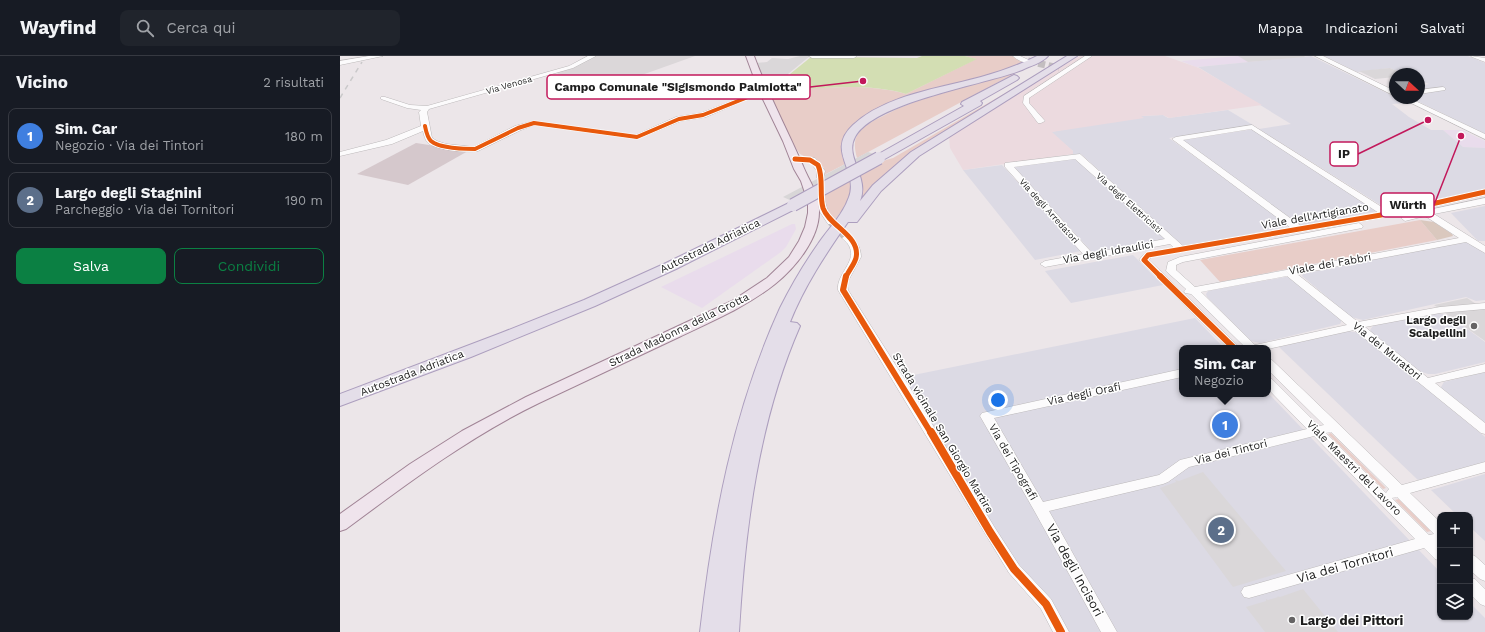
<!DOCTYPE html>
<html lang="it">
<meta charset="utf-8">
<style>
:root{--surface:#171b24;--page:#20242c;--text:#f1f3f6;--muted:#9ea1a6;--line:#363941;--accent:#0b8043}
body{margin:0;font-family:"Work Sans",sans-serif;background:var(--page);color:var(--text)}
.controls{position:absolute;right:12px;bottom:12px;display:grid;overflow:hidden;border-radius:8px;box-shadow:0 1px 3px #0004}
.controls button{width:36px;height:36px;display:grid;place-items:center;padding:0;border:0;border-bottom:1px solid var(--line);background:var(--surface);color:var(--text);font:20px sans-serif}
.compass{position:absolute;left:1049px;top:12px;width:36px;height:36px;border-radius:50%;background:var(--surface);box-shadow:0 1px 3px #0004;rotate:111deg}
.you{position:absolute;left:658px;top:344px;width:14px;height:14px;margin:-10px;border:3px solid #fff;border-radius:50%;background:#1a73e8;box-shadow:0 0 0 6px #1a73e833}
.badge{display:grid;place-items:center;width:26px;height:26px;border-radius:50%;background:var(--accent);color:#fff;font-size:13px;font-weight:700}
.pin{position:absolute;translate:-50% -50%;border:2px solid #fff;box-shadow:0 1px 4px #0006}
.popup{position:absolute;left:839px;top:289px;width:92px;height:52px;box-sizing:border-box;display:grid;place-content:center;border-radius:8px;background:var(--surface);filter:drop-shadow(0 1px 3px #0005);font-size:13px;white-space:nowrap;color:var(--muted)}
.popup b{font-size:15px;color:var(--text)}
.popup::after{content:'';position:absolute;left:50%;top:100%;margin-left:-8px;border:8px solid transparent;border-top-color:var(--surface)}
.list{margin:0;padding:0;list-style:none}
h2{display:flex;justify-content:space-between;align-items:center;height:52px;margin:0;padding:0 16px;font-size:17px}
h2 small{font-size:13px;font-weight:400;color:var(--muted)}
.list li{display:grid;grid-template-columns:26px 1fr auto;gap:12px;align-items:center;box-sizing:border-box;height:56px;margin:0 8px 8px;padding:0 8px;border:1px solid var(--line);border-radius:8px}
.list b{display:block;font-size:15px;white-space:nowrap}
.list p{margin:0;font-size:13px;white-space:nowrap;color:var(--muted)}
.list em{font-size:13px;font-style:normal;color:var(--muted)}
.actions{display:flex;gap:8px;padding:12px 16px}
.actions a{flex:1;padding:9px 0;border:1px solid var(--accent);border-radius:8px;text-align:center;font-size:14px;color:var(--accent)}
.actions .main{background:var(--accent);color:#fff}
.icon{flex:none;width:22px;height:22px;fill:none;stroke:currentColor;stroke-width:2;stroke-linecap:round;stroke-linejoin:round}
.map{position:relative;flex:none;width:1145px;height:576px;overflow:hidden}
header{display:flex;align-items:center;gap:24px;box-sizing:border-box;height:56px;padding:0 20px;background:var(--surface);border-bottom:1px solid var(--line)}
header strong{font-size:19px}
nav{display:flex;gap:22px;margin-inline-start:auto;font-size:14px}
.search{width:280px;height:36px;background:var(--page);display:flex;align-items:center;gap:10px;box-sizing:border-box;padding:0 14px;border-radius:8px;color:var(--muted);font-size:15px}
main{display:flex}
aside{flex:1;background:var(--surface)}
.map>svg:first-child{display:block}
.residential{fill:#dbd7d9}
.commercial{fill:#e9dcec}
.industrial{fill:#dcdae4}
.construction{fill:#d5c8cc}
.farmland{fill:#ecdadf}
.grass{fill:#e8cdc8}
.forest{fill:#dac8be}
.pitch{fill:#d3deb3}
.parking{fill:#dad7d9}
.pier{fill:#d8d6d7}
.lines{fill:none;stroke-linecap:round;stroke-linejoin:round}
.minor-tunnel-far1{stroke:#c3bec0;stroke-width:7;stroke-dasharray:7 3.5;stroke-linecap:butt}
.minor-tunnel{stroke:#c3bec0;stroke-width:8;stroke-dasharray:8 4.5;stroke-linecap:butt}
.minor-casing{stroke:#bcb9ba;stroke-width:1}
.major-casing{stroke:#a18496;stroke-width:2}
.highway-casing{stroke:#ac9ebe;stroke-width:2}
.minor{fill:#fcfbfc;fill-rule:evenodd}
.major{fill:#efe4ec;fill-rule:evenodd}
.highway{fill:#e4dee9;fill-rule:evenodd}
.rail{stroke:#cac9ca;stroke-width:1.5;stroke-dasharray:5 5;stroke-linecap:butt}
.highway-bridge-casing{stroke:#ac9ebe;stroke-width:14;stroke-linecap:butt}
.highway-bridge{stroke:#e4dee9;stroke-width:12}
.cycleway-far3-casing{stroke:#fff;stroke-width:5.5}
.cycleway-far2-casing{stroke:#fff;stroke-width:7}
.cycleway-far1-casing{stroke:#fff;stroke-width:8}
.cycleway-casing{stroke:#fff;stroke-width:10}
.cycleway-far3{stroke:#e8590c;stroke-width:4}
.cycleway-far2{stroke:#e8590c;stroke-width:5}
.cycleway-far1{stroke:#e8590c;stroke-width:6}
.cycleway{stroke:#e8590c;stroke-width:8}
.poi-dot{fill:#656364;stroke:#fff;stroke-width:1.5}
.labels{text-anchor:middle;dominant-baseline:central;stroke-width:3;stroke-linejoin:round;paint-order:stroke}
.far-street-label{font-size:9px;fill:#1d1d1d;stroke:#fff}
.street-label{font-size:11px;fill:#1d1d1d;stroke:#fff}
.poi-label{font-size:11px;font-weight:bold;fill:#1d1d1d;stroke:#fff;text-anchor:end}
.near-street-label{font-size:13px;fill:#1d1d1d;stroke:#fff}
.near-poi-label{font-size:13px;font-weight:bold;fill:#1d1d1d;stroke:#fff;text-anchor:start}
.leader{fill:none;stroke:#c2185b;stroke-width:1.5}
.callout-dot{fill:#c2185b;stroke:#fff;stroke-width:1.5}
.callout{fill:#fff;stroke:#c2185b;stroke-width:1.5}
.callout-label{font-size:12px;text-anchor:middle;font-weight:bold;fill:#1d1d1d}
</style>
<header>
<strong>Wayfind</strong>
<div class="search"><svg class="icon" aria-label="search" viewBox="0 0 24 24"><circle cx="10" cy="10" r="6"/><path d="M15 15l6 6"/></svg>Cerca qui</div>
<nav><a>Mappa</a><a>Indicazioni</a><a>Salvati</a></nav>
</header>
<main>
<aside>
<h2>Vicino<small>2 risultati</small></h2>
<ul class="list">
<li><span class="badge" style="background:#3f7fe0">1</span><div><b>Sim. Car</b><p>Negozio · Via dei Tintori</p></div><em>180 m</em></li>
<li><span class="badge" style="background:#5c6f8a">2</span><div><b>Largo degli Stagnini</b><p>Parcheggio · Via dei Tornitori</p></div><em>190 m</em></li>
</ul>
<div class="actions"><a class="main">Salva</a><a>Condividi</a></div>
</aside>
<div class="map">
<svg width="1145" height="576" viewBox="0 0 1145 576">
<rect width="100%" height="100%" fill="#ece6e9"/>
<path class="residential" d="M254,0H355L257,35L214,16Z"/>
<g class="commercial">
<path d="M897,0H964L965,1L856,11L841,5Z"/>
<path d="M1103,74H1122L1145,85V92L1123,91Z"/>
<path d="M452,168H455L456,173L446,191L441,196L362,252L321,231Z"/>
</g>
<g class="industrial">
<path d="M971,0L1067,47L1052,48L1069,61L1091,74H1103L1123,91L1145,92V133L1047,153L919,73L951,68L858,11Z"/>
<path d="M984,0H1128L1145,7V78L1071,42H1079V30L1089,28L1079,24V18H1064L1050,12L1017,16Z"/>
<path d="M888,54L913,69L829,82L950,170L843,191L741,98H733V95L710,76L800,60L823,59L828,62Z"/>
<path d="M908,74H913L1038,155L958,170L843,84Z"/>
<path d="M736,102L825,183L752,196L674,111Z"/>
<path d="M662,109L741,195L695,204L623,114Z"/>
<path d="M1145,150V185H1138L1111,157Z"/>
<path d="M1121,186L1130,187L1145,197V244L1136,245L1126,241L1023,264L1011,261L962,220L963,218Z"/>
<path d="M793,199L823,229L731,247L705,215Z"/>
<path d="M945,221H950L1002,264L1000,268L921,287L911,285L867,241L866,238L868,235L872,234Z"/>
<path d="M1096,257L1108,259L1145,286V306L1095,318H1088L1079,315L1032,278L1030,274L1033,270Z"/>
<path d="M855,262L884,292H842V338L928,337L1100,516V561H1130V547L1145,562V576H715L706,559L663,507L616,429L554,323Z"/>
<path d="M1008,275L1020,277L1145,381V406L1078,424L939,291Z"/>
<path d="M1145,316V369L1104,335L1101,331L1104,326Z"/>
<path d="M1145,418V485L1130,471V459H1117L1091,434Z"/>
</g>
<path class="construction" d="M76,87L128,95L68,129L17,118Z"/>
<path class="farmland" d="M739,0H825L859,12L922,49L829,62L823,59L801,60L804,62L712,76L733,95V98L623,114L610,92L609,81Z"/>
<g class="grass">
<path d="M625,0H674L687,5L676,11L542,55L503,88L502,100L505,108L484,119V112L481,109L460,98L457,94L428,37L435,34C478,33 524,26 566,38L636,3Z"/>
<path d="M721,5L552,112L516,151C523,138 524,133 520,118L546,104L553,102Z"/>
<path d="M694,7L517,102C515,95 513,85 518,78C524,69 535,64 545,59C577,42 611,35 646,25C662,21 678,14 694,7Z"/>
<path d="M512,123C515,139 503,153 494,165L484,147L483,139Z"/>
<path d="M1080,164L1097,184L880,226L860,204Z"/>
<path d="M991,377L1046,432L1043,433L988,378Z"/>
<path d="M1059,443L1091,475L1087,476L1055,444Z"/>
</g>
<path class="forest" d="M1080,164L1094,166L1112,178L1113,180L1097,184Z"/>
<path class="pitch" d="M582,0H625L637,3L566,38C531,28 493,31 457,34L450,18L471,1L577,2Z"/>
<g class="parking">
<path d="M460,0H470L448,18L452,28H449L451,32H427L416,7L427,6L432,2L448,3Z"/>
<path d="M898,0H964L965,1L908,6Z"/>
<path d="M1050,12L1064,18H1055V21L1035,23L1019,15Z"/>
<path d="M1127,242L1145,254V285L1094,249Z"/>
<path d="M863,416L946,515L893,531L820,432L836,426L835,424L839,425Z"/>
<path d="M963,533L998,576H925L906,551L926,545V543L928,544L938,541L937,540L940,541Z"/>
</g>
<path class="pier" d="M528,96L537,99L452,145L443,141Z"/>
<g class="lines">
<path class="minor-tunnel-far1" d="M688,5L719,12"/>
<path class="minor-tunnel" d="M491,166L507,182"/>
<defs>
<g id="minor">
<path d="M29,0H43L0,9V5Z"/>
<path d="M248,0H256L233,12L89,53L87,56L92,82L97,85L106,88L134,91L175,70L194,65L296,79L336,61L361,57L421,34L426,35L366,61L341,65L297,83L194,69L181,74L138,95C127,97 96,94 88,87C85,84 84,79 83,75L52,88L0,100V96L46,84L81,70L79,56L81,54L67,52L41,43V41H45L70,49L87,50L229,10Z"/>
<path d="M469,0H517L514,2H472Z"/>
<path d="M673,0H680L691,5C686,9 677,4 673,0Z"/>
<path d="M745,0H752L689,42V47L705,65L701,67H698L683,47L684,40Z"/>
<path d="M975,0H983L1055,35V40Z"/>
<path d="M1131,0L1145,2V6L1132,1Z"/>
<path d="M1103,31L1105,32V34L1079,38V34Z"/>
<path d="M1061,42H1069L1145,78V83Z"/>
<path d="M912,69L1048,155L1145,133V139L1047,161L811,201L809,204L900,292H888L799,204L805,197L834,192L830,188L705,211L700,208L705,205L743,198L665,111V107L740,98L843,190L951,172L832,83L836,81ZM911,73L1039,157L961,170L843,84ZM735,103L825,183L752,197L674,111Z"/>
<path d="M452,101L475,102L485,115L483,122H477V115L470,106L452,105Z"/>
<path d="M480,139L484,142L488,156L495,166L494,168H488L480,156L476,142Z"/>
<path d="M1145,142V148L1094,158L1145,190V197L1126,186L957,218L1018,266L1100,251L1145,247V253L1100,257L1025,271L1088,322L1145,308V316L1095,327L1145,367V378L1141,377L1014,274L928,293L906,292L851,238L845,237L844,235L846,233L826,215L828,206L840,201L1019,167L1023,170L1022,172L843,206L836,209V214L855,231L1119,182L1085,160L1065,165L1061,162L1065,159ZM947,220L1007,269L915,289L861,236Z"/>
<path d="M507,179C516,182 521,192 521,201L507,227L508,234L569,330L655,472L679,509L711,543L729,576H713L701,553L669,517L498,234C496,219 516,206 510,192C509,188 505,185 502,182Z"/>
<path d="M928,303L932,304L1062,429L1145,406V416L1070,437L1100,466V488H1098L1100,490V505L1095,503L1084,492L909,542L904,541L901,536L904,531L909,530L1075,483L974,380L849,411L828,426L823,428L709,455L777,576H761L695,456L640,360L642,357L842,313V321L654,362L703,446L819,419L840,404L967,373L928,333V322L932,323L979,370L984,369L928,314ZM991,376L1049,433L1046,437L986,377ZM1057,441L1094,478L1089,479L1052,442Z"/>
<path d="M1130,498L1135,500L1145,509V525L1140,523L1130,514Z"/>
<path d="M1130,522L1135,523L1145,533V550L1140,548L1130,538Z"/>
</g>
<path id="major" d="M406,0H414C428,38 447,73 463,110C469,125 480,139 479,156C479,183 455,212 435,228C406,251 372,265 339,281C292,303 246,325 199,347C129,381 68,427 6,473L0,475V458L70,408L122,375L186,341L392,245L427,222L449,201L459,185L465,171L468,157V146L461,125L454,113L443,85L419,35Z"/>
<g id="highway">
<path d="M697,0H708C702,7 690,10 682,14C644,29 534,46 515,81C504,101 530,121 520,145L533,129L571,96L727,0H737L579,100L541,135L517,166H508C485,199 465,229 450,266L457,267L460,270C418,366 405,473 399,576H360C373,464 393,355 440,252C451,230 464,208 478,188C488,173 503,159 509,141C519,114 485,95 513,69C545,39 601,32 641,21C660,16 679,9 697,0Z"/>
<path d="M674,19L677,20L679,22L677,24L640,45L642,47L641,49L543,104H535L533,102L535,100L624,50L621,48L622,46Z"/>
<path d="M453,145L457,146L459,149L457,152L336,213L255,250L131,301L0,350V338L161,277L244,244L326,207Z"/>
</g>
</defs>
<use href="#minor" class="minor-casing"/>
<use href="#major" class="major-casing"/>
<use href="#highway" class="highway-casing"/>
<use href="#minor" class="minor"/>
<use href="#major" class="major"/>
<use href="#highway" class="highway"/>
<path class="rail" d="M0,42L22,6"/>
<defs>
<path id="highway-bridge" d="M453,149L539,102"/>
</defs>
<use href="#highway-bridge" class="highway-bridge-casing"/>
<use href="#highway-bridge" class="highway-bridge"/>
<defs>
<path id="cycleway-far3" d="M85,70C86,75 87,81 91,85C99,92 124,93 135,93L178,72L194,67L297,81L339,63L363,59L423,35"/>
<g id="cycleway-far2">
<path d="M455,103L470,104L478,109C484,123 479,138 483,152C489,170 521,180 516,202C514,209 509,214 506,221"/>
<path d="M821,221L804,204L808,199L1047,158L1145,136"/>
</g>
<g id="cycleway-far1">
<path d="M506,220L503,234L591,377"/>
<path d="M820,220L894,292"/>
</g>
<path id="cycleway" d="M591,376L650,476L674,513L706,548L721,576"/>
</defs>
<use href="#cycleway-far3" class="cycleway-far3-casing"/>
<use href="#cycleway-far2" class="cycleway-far2-casing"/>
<use href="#cycleway-far1" class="cycleway-far1-casing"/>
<use href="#cycleway" class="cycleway-casing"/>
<use href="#cycleway-far3" class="cycleway-far3"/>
<use href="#cycleway-far2" class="cycleway-far2"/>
<use href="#cycleway-far1" class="cycleway-far1"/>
<use href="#cycleway" class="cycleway"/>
</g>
<g class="poi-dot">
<circle cx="1134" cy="270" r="4"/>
<circle cx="952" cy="564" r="4"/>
</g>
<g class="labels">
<g class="far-street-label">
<text transform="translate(169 29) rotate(-16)">Via Venosa</text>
<text transform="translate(789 147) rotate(42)">Via degli Elettricisti</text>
<text transform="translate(709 155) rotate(48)">Via degli Arredatori</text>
</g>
<g class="street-label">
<text transform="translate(975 160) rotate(-10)">Viale dell'Artigianato</text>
<text transform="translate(370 190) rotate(-26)">Autostrada Adriatica</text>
<text transform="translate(768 196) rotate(-10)">Via degli Idraulici</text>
<text transform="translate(990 208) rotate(-10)">Viale dei Fabbri</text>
<text transform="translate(339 274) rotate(-26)">Strada Madonna della Grotta</text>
<text transform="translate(1047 295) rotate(39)">Via dei Muratori</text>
<text transform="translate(72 317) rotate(-21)">Autostrada Adriatica</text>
<text transform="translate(744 338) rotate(-12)">Via degli Orafi</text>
<text transform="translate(603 377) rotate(59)">Strada vicinale San Giorgio Martire</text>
<text transform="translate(891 396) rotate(-14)">Via dei Tintori</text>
<text transform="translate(673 406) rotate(60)">Via dei Tipografi</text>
<text transform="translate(1014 412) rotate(45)">Viale Maestri del Lavoro</text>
</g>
<g class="poi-label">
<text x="1126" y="264">Largo degli<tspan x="1126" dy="13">Scalpellini</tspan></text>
</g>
<g class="near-street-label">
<text transform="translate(1005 509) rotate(-16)">Via dei Tornitori</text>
<text transform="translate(735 514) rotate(61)">Via degli Incisori</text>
</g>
<g class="near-poi-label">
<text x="960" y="564">Largo dei Pittori</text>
</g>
</g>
<path class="leader" d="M523 25L470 31M1088 64L1018 98M1121 80L1094 149"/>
<g class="callout-dot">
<circle cx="523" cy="25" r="4"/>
<circle cx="1088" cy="64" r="4"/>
<circle cx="1121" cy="80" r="4"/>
</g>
<g class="callout">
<rect x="207" y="19" width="263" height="24" rx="4"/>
<rect x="990" y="86" width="28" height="24" rx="4"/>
<rect x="1041" y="137" width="53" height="24" rx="4"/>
</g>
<g class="callout-label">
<text x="338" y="35">Campo Comunale "Sigismondo Palmiotta"</text>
<text x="1004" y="102">IP</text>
<text x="1068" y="153">Würth</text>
</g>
</svg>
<div class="controls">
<button>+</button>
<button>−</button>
<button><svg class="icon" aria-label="layers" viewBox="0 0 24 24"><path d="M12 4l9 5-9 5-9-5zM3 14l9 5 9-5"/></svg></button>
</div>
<svg class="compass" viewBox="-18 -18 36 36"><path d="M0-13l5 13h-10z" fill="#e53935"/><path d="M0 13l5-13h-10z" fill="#9ea1a6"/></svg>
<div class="you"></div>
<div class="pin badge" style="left:885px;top:369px;background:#3f7fe0">1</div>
<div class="popup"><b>Sim. Car</b>Negozio</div>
<div class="pin badge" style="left:881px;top:474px;background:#5c6f8a">2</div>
</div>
</main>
